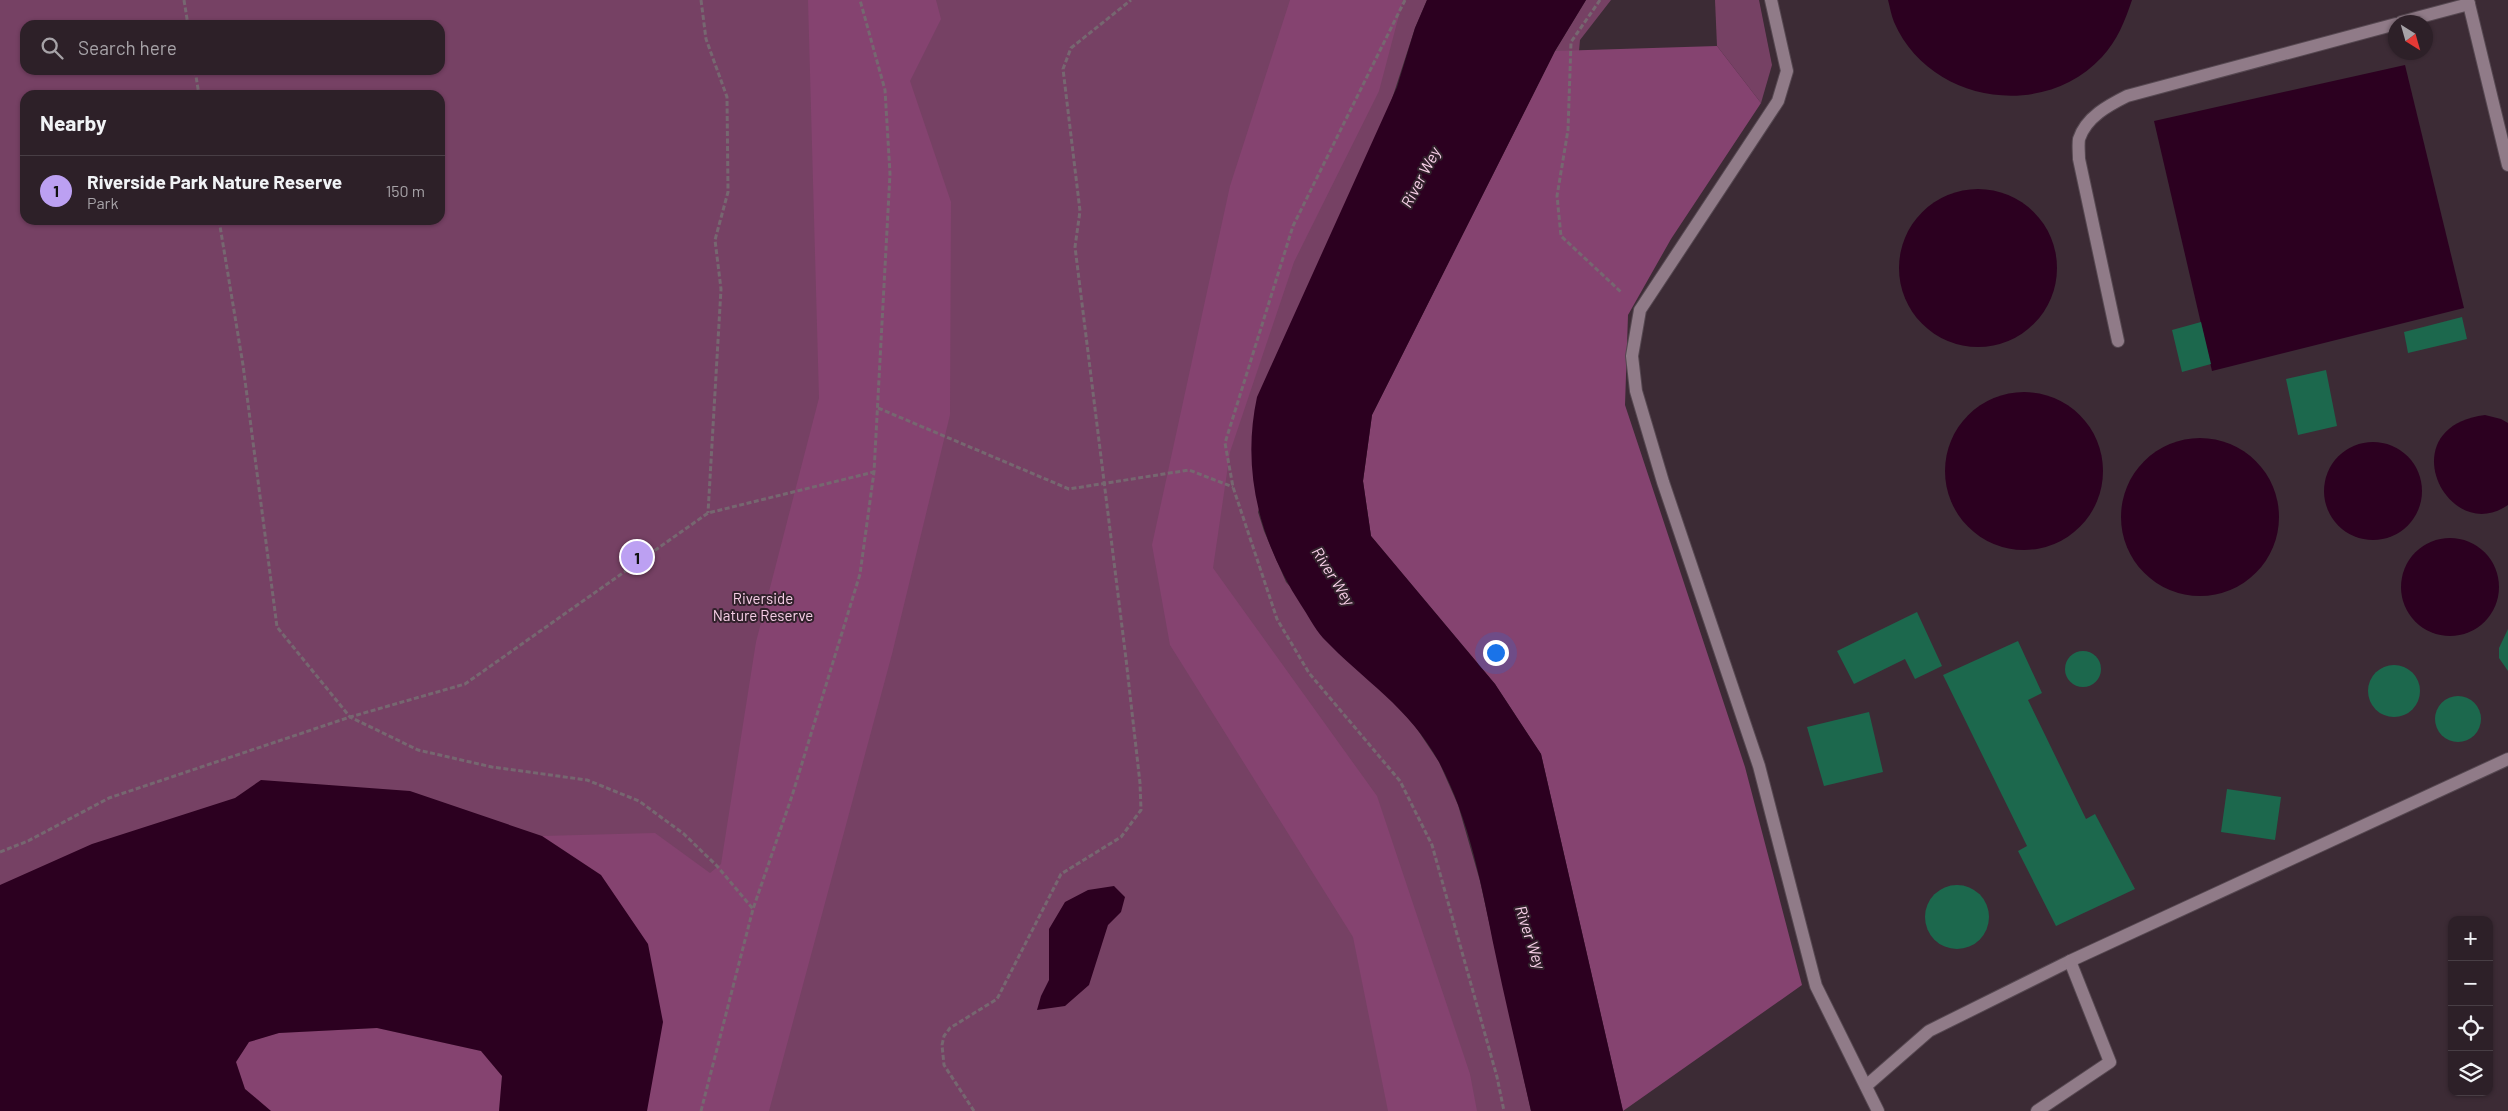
<!DOCTYPE html>
<meta charset="utf-8">
<style>
:root{--surface:#2d2028;--page:#392d34;--text:#f1f3f6;--muted:#a7a3a8;--line:#483e45;--accent:#bca0f2}
body{margin:0;font-family:Barlow,sans-serif;background:var(--page);color:var(--text)}
.controls{position:absolute;right:15px;bottom:15px;display:grid;overflow:hidden;border-radius:10px;box-shadow:0 1px 4px #0004}
.controls button{width:45px;height:45px;display:grid;place-items:center;padding:0;border:0;border-bottom:1px solid var(--line);background:var(--surface);color:var(--text);font:25px sans-serif}
.compass{position:absolute;left:2388px;top:15px;width:45px;height:45px;border-radius:50%;background:var(--surface);box-shadow:0 1px 4px #0004;rotate:143deg}
.you{position:absolute;left:1495px;top:652px;width:18px;height:18px;margin:-12px;border:4px solid #fff;border-radius:50%;background:#1a73e8;box-shadow:0 0 0 8px #1a73e833}
.badge{display:grid;place-items:center;width:32px;height:32px;border-radius:50%;background:var(--accent);color:#111;font-size:16px;font-weight:700}
.pin{position:absolute;translate:-50% -50%;border:2px solid #fff;box-shadow:0 1px 5px #0006}
.list{margin:0;padding:0;list-style:none}
h2{display:flex;justify-content:space-between;align-items:center;height:65px;margin:0;padding:0 20px;font-size:21px}
h2 small{font-size:16px;font-weight:400;color:var(--muted)}
.list li{display:grid;grid-template-columns:32px 1fr auto;gap:15px;align-items:center;box-sizing:border-box;height:70px;padding:0 20px;border-top:1px solid var(--line)}
.list b{display:block;font-size:19px;white-space:nowrap}
.list p{margin:0;font-size:16px;white-space:nowrap;color:var(--muted)}
.list em{font-size:16px;font-style:normal;color:var(--muted)}
.icon{flex:none;width:28px;height:28px;fill:none;stroke:currentColor;stroke-width:2;stroke-linecap:round;stroke-linejoin:round}
.map{position:relative;flex:none;width:2508px;height:1111px;overflow:hidden}
.search{position:absolute;background:var(--surface);box-shadow:0 1px 4px #0004;left:20px;top:20px;width:425px;height:55px;display:flex;align-items:center;gap:12px;box-sizing:border-box;padding:0 18px;border-radius:15px;color:var(--muted);font-size:19px}
.panel{position:absolute;background:var(--surface);box-shadow:0 1px 4px #0004;left:20px;top:90px;width:425px;height:135px;border-radius:15px}
.map>svg:first-child{display:block}
.green{fill:#764164;fill-rule:evenodd}
.forest{fill:#854370}
.water{fill:#2c0020}
.building{fill:#1c684d}
.lines{fill:none;stroke-linecap:round;stroke-linejoin:round}
.service-casing{stroke:#564851;stroke-width:14}
.path{stroke:#766770;stroke-width:3;stroke-dasharray:5 2.5;stroke-linecap:butt}
.service{stroke:#907b88;stroke-width:12}
.labels{text-anchor:middle;dominant-baseline:central;stroke-width:4;stroke-linejoin:round;paint-order:stroke}
.park-label{font-size:15px;fill:#f7cfe7;stroke:#31212b}
.water-label{font-size:16px;font-style:italic;fill:#f9d1e9;stroke:#31212b}
</style>
<div class="map">
<svg width="2508" height="1111" viewBox="0 0 2508 1111">
<rect width="100%" height="100%" fill="#3c2b35"/>
<g class="green">
<path d="M0,0H1427L1415,28L1258,512L1264,531L1286,582L1415,726L1439,762L1458,805L1480,881L1531,1111H0ZM25,25H440V70H25ZM25,95H440V220H25Z"/>
<path d="M1586,0H1611L1580,40L1579,51H1555Z"/>
<path d="M1715,0H1759L1772,65L1761,103L1717,46Z"/>
</g>
<g class="forest">
<path d="M808,0H936L941,19L910,81L951,202L950,415L892,654L769,1111H647V1102L601,875L542,836L655,833L710,873L721,864L756,642L819,398Z"/>
<path d="M1290,0H1403L1379,91L1294,262L1230,452L1213,568L1377,796L1470,1074L1477,1111H1388L1353,937L1170,645L1152,545L1230,186Z"/>
<path d="M1717,46L1761,103L1671,239L1628,315L1625,405L1745,767L1802,985L1623,1111L1541,754L1495,684L1371,536L1363,481L1372,415L1555,51Z"/>
<path d="M377,1028L481,1051L502,1076L499,1111H271L245,1089L236,1062L249,1041L279,1033Z"/>
</g>
<g class="water">
<path d="M1427,0H1586L1555,51L1372,415L1363,481L1371,536L1495,684L1541,754L1623,1111H1531C1519,1058 1506,1005 1495,952C1482,888 1470,820 1439,762C1409,707 1364,681 1323,638C1314,628 1308,615 1301,605C1260,542 1241,471 1257,397L1397,87L1415,28Z"/>
<path d="M1888,0H2132C2125,21 2117,41 2102,57C2043,121 1929,103 1894,22C1891,15 1890,7 1888,0Z"/>
<path d="M2405,65L2464,308L2212,371L2154,121Z"/>
<circle cx="1978" cy="268" r="79"/>
<circle cx="2024" cy="471" r="79"/>
<path d="M2485,415L2501,419L2508,423V505C2447,547 2389,427 2485,415Z"/>
<circle cx="2200" cy="517" r="79"/>
<circle cx="2373" cy="491" r="49"/>
<circle cx="2450" cy="587" r="49"/>
<path d="M261,780L410,791L542,836L601,875L648,944L663,1022L647,1111H499L502,1076L481,1051L377,1028L279,1033L249,1042L236,1062L245,1089L271,1111H0V885L92,844L235,798Z"/>
<path d="M1114,886L1125,897L1121,912L1108,925L1089,985L1065,1006L1037,1010L1041,996L1049,980V929L1065,902L1088,890Z"/>
</g>
<g class="building">
<path d="M2462,317L2467,339L2408,353L2404,332Z"/>
<path d="M2201,322L2211,364L2182,372L2172,330Z"/>
<path d="M2326,370L2337,426L2298,435L2286,379Z"/>
<path d="M1917,612L1942,666L1915,679L1905,659L1854,684L1837,651Z"/>
<path d="M2508,629V671L2499,658V648Z"/>
<path d="M2018,641L2042,693L2028,700L2086,819L2095,814L2135,889L2056,926L2018,851L2027,846L1943,675Z"/>
<circle cx="2083" cy="669" r="18"/>
<circle cx="2394" cy="691" r="26"/>
<circle cx="2458" cy="719" r="23"/>
<path d="M1869,712L1883,772L1824,786L1807,727Z"/>
<path d="M2227,789L2281,797L2275,840L2221,832Z"/>
<circle cx="1957" cy="917" r="32"/>
</g>
<g class="lines">
<defs>
<g id="service">
<path d="M1771,0L1787,71L1778,101L1640,310L1632,356L1636,391L1663,482L1759,766L1816,986L1878,1111"/>
<path d="M2468,0L2508,165"/>
<path d="M2401,22L2469,4"/>
<path d="M2118,341L2079,159C2079,153 2078,145 2079,139C2086,117 2109,105 2127,96L2396,24"/>
<path d="M1866,1086L1929,1031L2070,961L2508,759"/>
<path d="M2037,1111L2110,1062L2070,961"/>
</g>
</defs>
<use href="#service" class="service-casing"/>
<g class="path">
<path d="M184,0L188,25"/>
<path d="M701,0L706,39L727,97L728,192L715,240L721,289L708,513"/>
<path d="M1405,0L1293,226L1225,443L1233,487L1277,619L1309,673L1400,781L1432,845L1497,1077L1504,1111"/>
<path d="M1600,0L1571,42L1568,130L1557,196L1561,236L1621,292"/>
<path d="M195,70L199,95"/>
<path d="M219,220L243,365L277,627L350,717L418,750L492,767L587,780L639,801L684,834L717,866L753,909"/>
<path d="M878,408L1069,489L1189,470L1233,487"/>
<path d="M0,852L28,841L109,798L350,717L465,684L708,513L874,472"/>
<path d="M701,1111L753,909L792,796L860,574L874,472L890,174L885,90L860,0"/>
<path d="M974,1111L944,1065L942,1045L944,1036L950,1028L997,999L1061,874L1121,837L1141,810L1140,783L1126,659L1075,247L1080,211L1063,69L1071,48L1131,0"/>
</g>
<use href="#service" class="service"/>
</g>
<g class="labels">
<g class="park-label">
<text x="763" y="598">Riverside<tspan x="763" dy="17">Nature Reserve</tspan></text>
</g>
<g class="water-label">
<text transform="translate(1420 177) rotate(-62)">River Wey</text>
<text transform="translate(1334 576) rotate(58)">River Wey</text>
<text transform="translate(1531 937) rotate(72)">River Wey</text>
</g>
</g>
</svg>
<div class="controls">
<button>+</button>
<button>−</button>
<button><svg class="icon" aria-label="locate" viewBox="0 0 24 24"><circle cx="12" cy="12" r="6"/><path d="M12 2v4M12 18v4M2 12h4M18 12h4"/></svg></button>
<button><svg class="icon" aria-label="layers" viewBox="0 0 24 24"><path d="M12 4l9 5-9 5-9-5zM3 14l9 5 9-5"/></svg></button>
</div>
<svg class="compass" viewBox="-18 -18 36 36"><path d="M0-13l5 13h-10z" fill="#e53935"/><path d="M0 13l5-13h-10z" fill="#a7a3a8"/></svg>
<div class="you"></div>
<div class="pin badge" style="left:637px;top:557px">1</div>
<div class="search"><svg class="icon" aria-label="search" viewBox="0 0 24 24"><circle cx="10" cy="10" r="6"/><path d="M15 15l6 6"/></svg>Search here</div>
<section class="panel">
<h2>Nearby<small></small></h2>
<ul class="list">
<li><span class="badge">1</span><div><b>Riverside Park Nature Reserve</b><p>Park</p></div><em>150 m</em></li>
</ul>
</section>
</div>
